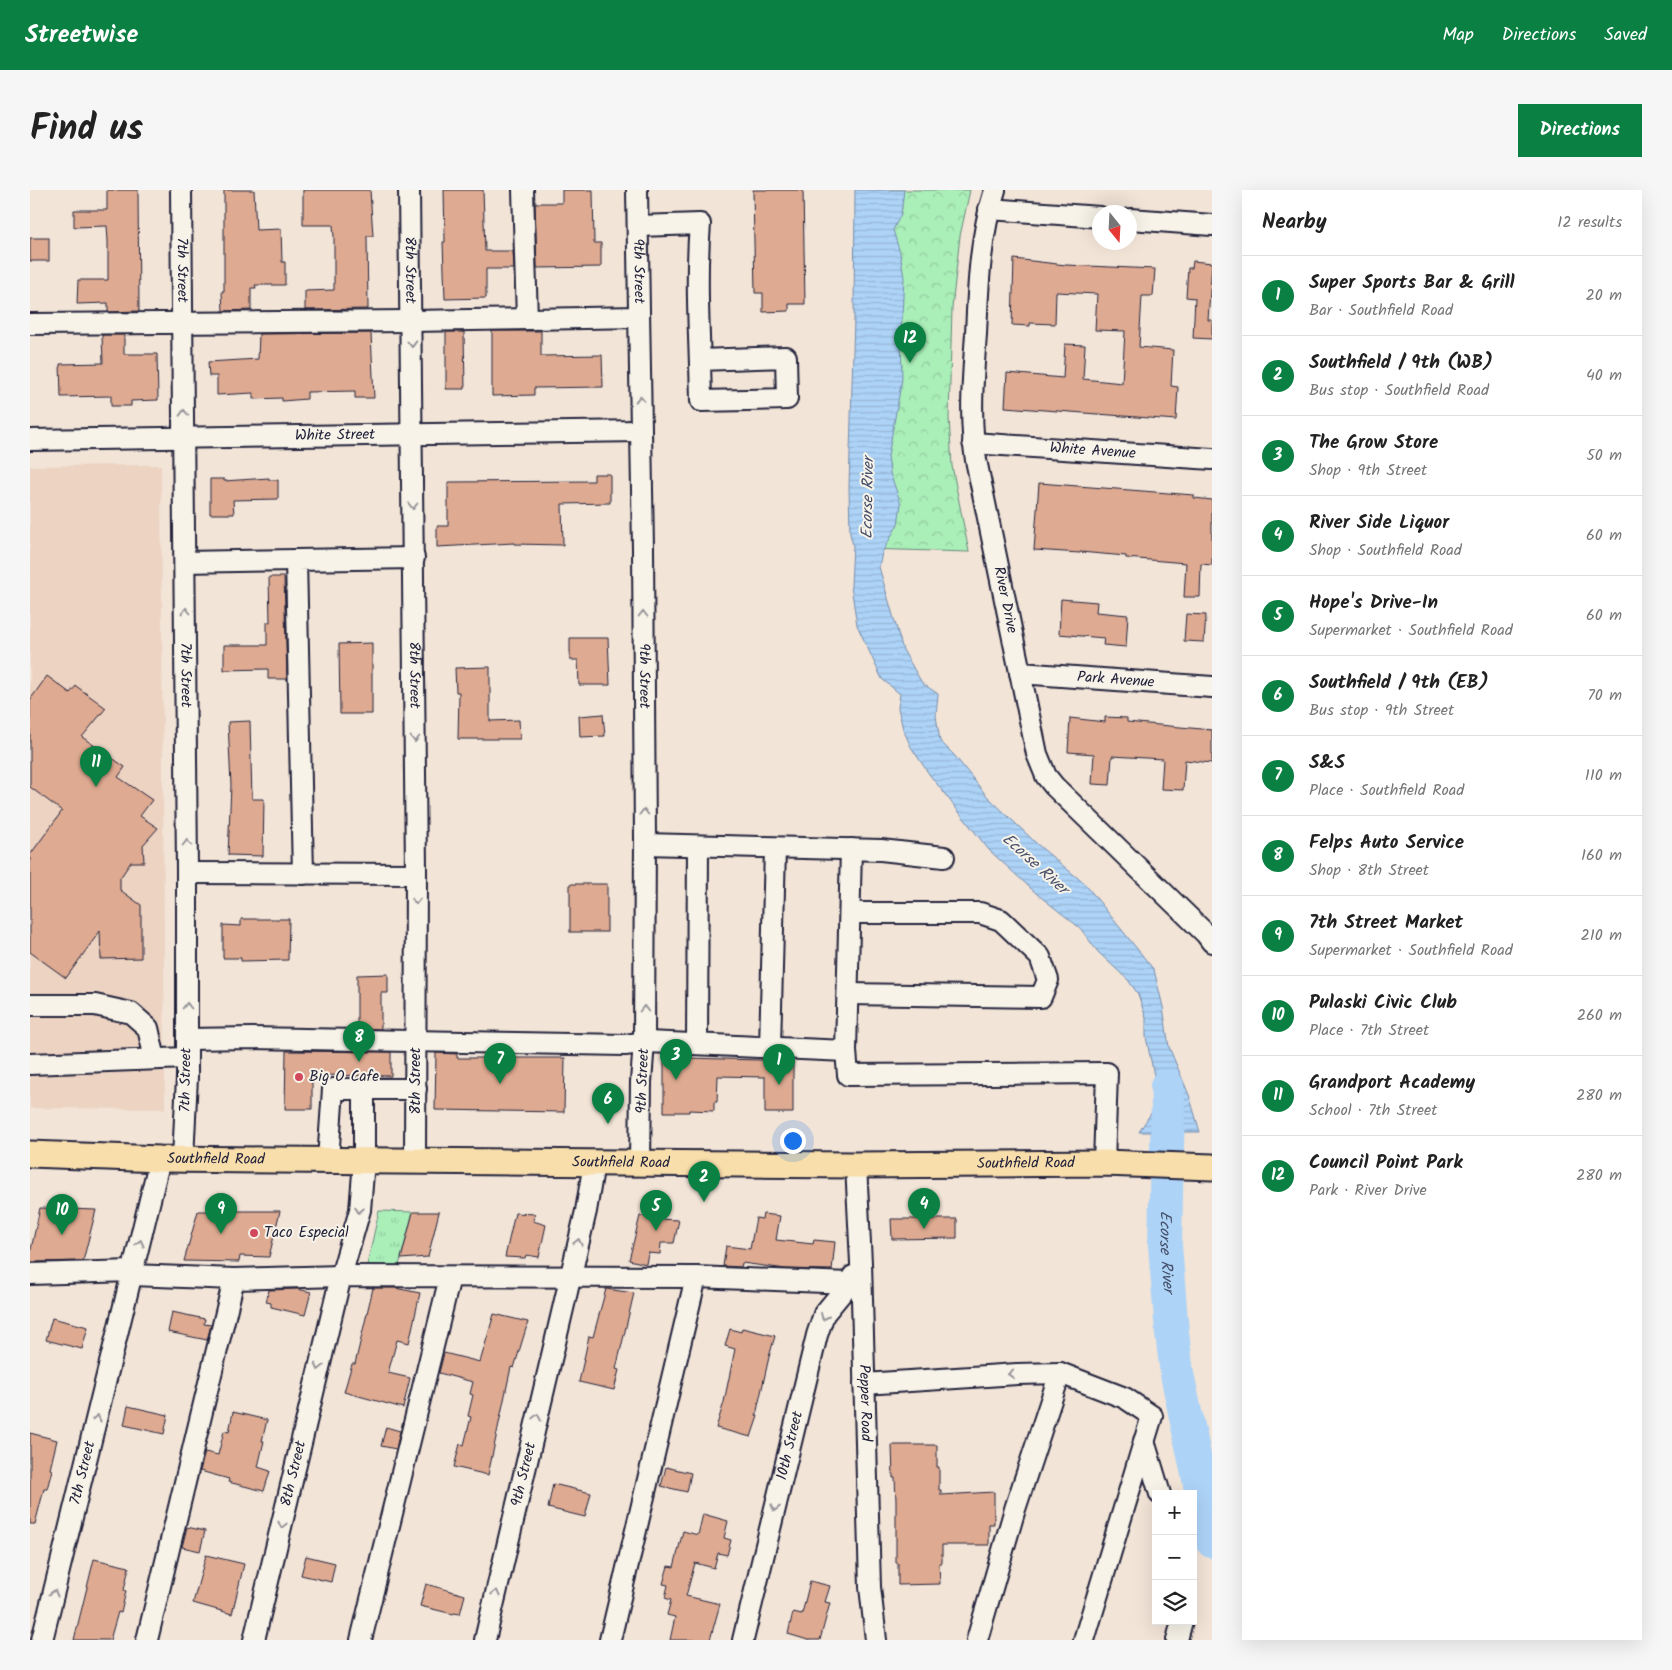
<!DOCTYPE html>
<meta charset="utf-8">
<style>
:root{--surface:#fff;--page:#f6f6f6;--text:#222;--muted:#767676;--line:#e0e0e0;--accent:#0b8043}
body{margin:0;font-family:Kalam,sans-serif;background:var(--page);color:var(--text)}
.controls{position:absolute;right:15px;bottom:15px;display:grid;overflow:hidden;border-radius:0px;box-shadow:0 5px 20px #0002}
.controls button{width:45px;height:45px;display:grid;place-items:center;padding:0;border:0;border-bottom:1px solid var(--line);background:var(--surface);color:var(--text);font:25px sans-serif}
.compass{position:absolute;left:1062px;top:15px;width:45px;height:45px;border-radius:50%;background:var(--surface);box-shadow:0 5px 20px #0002;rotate:162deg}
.you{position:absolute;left:762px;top:950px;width:18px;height:18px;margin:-12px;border:4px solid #fff;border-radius:50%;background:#1a73e8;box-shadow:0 0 0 8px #1a73e833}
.badge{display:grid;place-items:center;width:32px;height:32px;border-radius:50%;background:var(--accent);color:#fff;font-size:16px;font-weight:700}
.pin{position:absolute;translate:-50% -41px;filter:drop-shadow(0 1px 2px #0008)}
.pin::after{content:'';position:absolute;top:26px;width:18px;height:15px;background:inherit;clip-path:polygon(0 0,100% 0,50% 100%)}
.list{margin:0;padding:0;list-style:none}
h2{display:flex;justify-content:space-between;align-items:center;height:65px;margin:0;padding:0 20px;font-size:21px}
h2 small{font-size:16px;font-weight:400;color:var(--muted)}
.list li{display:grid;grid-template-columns:32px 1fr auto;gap:15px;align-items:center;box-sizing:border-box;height:80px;padding:0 20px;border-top:1px solid var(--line)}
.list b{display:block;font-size:19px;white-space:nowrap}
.list p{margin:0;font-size:16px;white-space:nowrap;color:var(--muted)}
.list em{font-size:16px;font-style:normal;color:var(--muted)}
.icon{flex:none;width:28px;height:28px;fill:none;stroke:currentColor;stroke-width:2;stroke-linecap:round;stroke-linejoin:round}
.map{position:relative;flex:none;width:1182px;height:1450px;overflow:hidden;border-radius:0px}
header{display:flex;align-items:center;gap:30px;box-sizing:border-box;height:70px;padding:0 25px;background:var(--accent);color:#fff}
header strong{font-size:24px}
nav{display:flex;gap:28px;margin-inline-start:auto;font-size:18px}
.intro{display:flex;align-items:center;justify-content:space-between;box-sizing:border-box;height:120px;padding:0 30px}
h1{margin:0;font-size:35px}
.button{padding:12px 22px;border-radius:0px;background:var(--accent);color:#fff;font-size:18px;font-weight:700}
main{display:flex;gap:30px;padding:0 30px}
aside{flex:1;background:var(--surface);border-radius:0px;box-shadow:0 5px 20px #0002}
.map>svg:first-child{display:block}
.built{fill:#ecd3c2}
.grass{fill:url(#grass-tufts);stroke:#66887a}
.forest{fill:url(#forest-crowns);stroke:#66887a}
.water{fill:url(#water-rules);stroke:#758cac}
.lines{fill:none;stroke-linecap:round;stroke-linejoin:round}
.river{stroke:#add3f7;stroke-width:34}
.building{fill:#deaa91;stroke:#22223b}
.minor-casing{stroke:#22223b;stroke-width:24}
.major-casing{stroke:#22223b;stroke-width:29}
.minor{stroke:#f7f3e8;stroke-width:20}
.major{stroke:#f8deab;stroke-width:25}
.oneway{stroke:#97959a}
.poi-dot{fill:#d1495b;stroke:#f7f3e8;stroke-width:2}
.labels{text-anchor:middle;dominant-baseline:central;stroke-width:4;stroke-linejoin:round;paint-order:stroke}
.street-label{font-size:15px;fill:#22223b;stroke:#f7f3e8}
.poi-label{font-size:15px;fill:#22223b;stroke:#f7f3e8;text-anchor:start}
.water-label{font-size:16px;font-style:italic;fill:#454e6a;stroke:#f7f3e8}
</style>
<header>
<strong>Streetwise</strong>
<nav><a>Map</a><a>Directions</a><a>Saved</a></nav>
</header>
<div class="intro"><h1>Find us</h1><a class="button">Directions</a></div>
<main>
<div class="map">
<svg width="1182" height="1450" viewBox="0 0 1182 1450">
<defs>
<pattern id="grass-tufts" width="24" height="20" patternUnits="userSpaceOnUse" patternTransform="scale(1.25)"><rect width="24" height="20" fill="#aaeeb8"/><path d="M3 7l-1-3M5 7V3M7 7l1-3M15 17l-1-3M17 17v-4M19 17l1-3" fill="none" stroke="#92cc9f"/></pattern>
<pattern id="forest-crowns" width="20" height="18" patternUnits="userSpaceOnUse" patternTransform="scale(1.25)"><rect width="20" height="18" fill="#aaeeb8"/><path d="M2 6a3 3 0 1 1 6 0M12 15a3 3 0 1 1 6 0" fill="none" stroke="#92cc9f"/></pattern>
<pattern id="water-rules" width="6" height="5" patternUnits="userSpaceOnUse" patternTransform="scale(1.25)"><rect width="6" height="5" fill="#add3f7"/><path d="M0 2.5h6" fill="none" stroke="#95b5d5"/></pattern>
</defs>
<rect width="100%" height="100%" fill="#f2e4d7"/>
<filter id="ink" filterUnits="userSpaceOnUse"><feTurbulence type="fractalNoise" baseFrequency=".02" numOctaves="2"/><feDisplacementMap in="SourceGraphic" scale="10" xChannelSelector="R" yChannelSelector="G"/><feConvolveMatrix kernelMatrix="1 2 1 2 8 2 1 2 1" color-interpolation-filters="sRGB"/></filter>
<g filter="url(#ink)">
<path class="built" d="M131,275L135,919L0,918V276Z"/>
<path class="grass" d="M349,1021L383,1022L368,1079L337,1075Z"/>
<path class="forest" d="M846,0H940L930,46L922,118L919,228L922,276L939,362L836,359Z"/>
<path class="water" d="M825,0H874L871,24L863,40L870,63L874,88L871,144L872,189L858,266L860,283L871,314L868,334L852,363L849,377L873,460L892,493L908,504L906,526L910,551L924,565L956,605L1008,655L1055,694L1124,780L1133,817L1139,857L1159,905L1170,942H1109L1123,920L1125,890L1116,847V828L1108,804L1098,790L1068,762L1050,738L1007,704L959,660L899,584L881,557L873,539L868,518L870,504L852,489L827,435L821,396L823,355L820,344L819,297L824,128Z"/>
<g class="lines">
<path class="river" id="s1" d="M1137,896L1138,910L1135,1055L1142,1143L1147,1184L1182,1351"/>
</g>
<g class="building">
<path d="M77,0H108L109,121L78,122V113L47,114L48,90H78V51L77,36L44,37V20H77Z"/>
<path d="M194,0H224L226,40L251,39L252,72H255V95H225L226,98H221V120L193,121L192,101H194Z"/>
<path d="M273,0H340L343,46H337L338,119L275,120V101L304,100V47L303,35H273Z"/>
<path d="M414,0H453L455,61H483L484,79H456V108L415,109L413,52H415Z"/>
<path d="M532,0H563L564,53H571V77L507,78L505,13H532Z"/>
<path d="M723,0H773L775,114H759V121L733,122V103H725Z"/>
<rect x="0" y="48" width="19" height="23"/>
<path d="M984,69L1036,75L1125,79L1123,106H1112L1109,157L1143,160L1141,196L1148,197L1146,230L975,217L977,183L1033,188L1035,154L1055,155L1053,189L1092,193L1095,141L1065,140L1067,104L1026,102L1025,134L1000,133V136L982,135Z"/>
<path d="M1163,71L1182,73L1178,130H1182V149L1163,148L1165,108L1156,107L1158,78H1162Z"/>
<path d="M462,141H511V166L572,165L573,197L504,198V205L462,206Z"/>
<path d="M416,142H434L435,199H416Z"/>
<path d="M341,143L344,208H325V201L277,202V209L252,211V208L223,209V203L187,205V186H179L178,172L228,169L229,144Z"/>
<path d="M72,145H94V164H127L128,210L101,211V216H81V206L31,207L30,174L73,173Z"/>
<path d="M564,284H580V313L532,314L533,355L484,354V353L407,357V336H418V292L564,291Z"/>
<path d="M239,288V290H248V309L203,310L204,324H180V289H194V291Z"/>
<path d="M1009,293L1164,305V308L1182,310V375L1171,374L1170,407H1154L1156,373L1096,368V366L1050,362V363L1004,360Z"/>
<path d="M239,387H254L257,489H238V479L194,480V455H237V432H240Z"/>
<path d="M1031,409L1067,412L1066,422L1098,425L1096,457L1073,455L1074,448L1029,444Z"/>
<path d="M1156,424L1176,425L1174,452L1154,451Z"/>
<path d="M540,448H578L580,495H549L548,470H540Z"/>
<path d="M342,453V524H310L309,454Z"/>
<path d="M460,477V531L489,530L490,549H428L429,502H426L425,478Z"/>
<path d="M17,486L40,503L46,496L76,518L52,547L95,577L88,587L122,610L110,626L128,638L113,655L114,672H101L90,688V700L111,715V768L71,769L70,741L36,788L0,762V665L32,621L0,597V510Z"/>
<path d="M573,524L575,546L550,547L549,526Z"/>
<path d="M1075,527L1097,528V532L1182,540V573L1155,570L1153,600L1131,599L1133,569L1082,566L1080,595L1062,594L1064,564L1038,562L1040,528L1075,532Z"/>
<path d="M220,531L222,609H234L233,666L198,665L201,595L198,532Z"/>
<rect x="540" y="694" width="37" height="48"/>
<path d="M211,729H259L258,770L211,771V768H193V735L211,736Z"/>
<path d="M358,784V803H351V839L327,838V785Z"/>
<path d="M256,861L361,862V886L282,885V919H255Z"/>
<path d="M406,863L427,864V868H535L534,922L405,920Z"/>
<path d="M634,865L658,866V868L763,871V923H735V887L688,886L687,912H684V921L659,920V922H634Z"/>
<path d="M10,1018L66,1020L53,1071L0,1072V1064Z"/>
<path d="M168,1021H250L239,1067L210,1066L209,1072L154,1071Z"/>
<path d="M383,1022H409L398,1067L371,1069Z"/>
<path d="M485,1023L505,1024L503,1031L516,1035L509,1067L496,1065L495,1068L475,1067Z"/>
<path d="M733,1024L750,1026L746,1050L783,1054L784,1050L805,1052L802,1080L756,1079L712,1073L711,1077L693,1076L696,1056L720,1059L726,1028L732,1029Z"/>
<path d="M610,1026H626V1029L649,1030L644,1053H631L630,1064L618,1063L616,1074L599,1070Z"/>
<path d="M861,1029H927V1048L862,1049Z"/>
<path d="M343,1098H365L390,1103L379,1153L367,1150L358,1183L380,1188L373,1218L314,1202L322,1174H325Z"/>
<path d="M267,1099L281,1102L275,1125L241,1117V1113L236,1112L239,1100Z"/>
<path d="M576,1099L604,1103L586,1179L589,1180L584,1200L549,1192L559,1146L563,1147Z"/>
<path d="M142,1122L175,1129L174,1134L181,1135L177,1150L138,1142Z"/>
<path d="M464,1124L498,1132L484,1178L481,1177L458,1285L424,1277L430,1254L434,1255L441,1227L438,1226L443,1205L440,1204L443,1192L409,1183L414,1163L450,1172Z"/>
<path d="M22,1128L58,1137L52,1159L16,1150Z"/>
<path d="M712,1138L745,1146L739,1167L726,1225L728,1226L721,1247L686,1238L694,1212L705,1159L695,1156L700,1139L711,1142Z"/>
<path d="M98,1216L138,1225L134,1244L94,1235Z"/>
<path d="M203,1222L237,1230L232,1251H234L228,1277L240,1281L234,1301L198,1292L199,1289L170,1281L175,1262L188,1265L194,1241L199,1242Z"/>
<path d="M356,1237L370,1241L366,1259L351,1256Z"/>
<path d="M0,1243L27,1250L20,1279L22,1280L17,1299H14L5,1334H0Z"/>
<path d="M862,1255H907V1277H909V1300H911V1305L964,1302V1334H959V1355H912V1373H909L910,1394L868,1395V1373H866V1311L865,1288H863Z"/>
<path d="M636,1277L661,1283L657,1302L631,1296Z"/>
<path d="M523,1294L561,1303L555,1327L518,1318Z"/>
<path d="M673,1324L698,1331L694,1348L701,1350L697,1365L688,1363L684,1378L665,1373L656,1406L690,1414L680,1450H640L645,1427L637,1425L641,1410L635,1408L638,1395L633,1394L638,1376L644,1377L653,1341L668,1345Z"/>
<path d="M157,1337L175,1341L170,1361L152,1357Z"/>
<path d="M176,1365L214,1374L202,1424L163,1413Z"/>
<path d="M276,1366L305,1373L301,1392L271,1385Z"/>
<path d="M64,1369L99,1377L94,1400L96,1401L91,1423L88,1422L80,1450H44Z"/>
<path d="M780,1391L800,1396L795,1412L800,1413L790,1450H778L758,1444L763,1422L772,1424Z"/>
<path d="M396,1394L435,1405L430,1424L424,1423L423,1424L390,1416Z"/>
</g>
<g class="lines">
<defs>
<g id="minor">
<path id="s2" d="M151,0L157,680V887L153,969"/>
<path id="s3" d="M379,0L386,680L385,971"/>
<path d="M493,0L497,129"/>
<path id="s4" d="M607,0L613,359L615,649L614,852L611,892L610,973"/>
<path id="s5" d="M965,0C950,46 948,96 946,144C943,187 939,228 946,270L1007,564L1016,586L1024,596L1176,744L1182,752"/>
<path d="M959,19L1070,27"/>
<path d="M1100,29L1182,35"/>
<path d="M608,36L670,34C665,93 670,152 671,211L757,209L756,167L670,170"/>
<path d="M0,134L381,131L609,127"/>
<path id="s6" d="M0,250L611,241"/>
<path id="s7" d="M943,253L1182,269"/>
<path d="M155,372L266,370"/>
<path id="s8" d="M990,483L1182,497"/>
<path d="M615,654L851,660L914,667"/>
<path d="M821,659L816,861L818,885L1077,883L1074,973"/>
<path d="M157,683L386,684"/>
<path d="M273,684L266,370L384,368"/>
<path d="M818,804L1011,807L1018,790L1010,767L971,730L950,723H820"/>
<path d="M0,815H65L101,823L118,838L125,869"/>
<path d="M157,849L222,848L595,855L617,852L816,861"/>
<path d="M667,854L668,656"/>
<path d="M740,858L745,658"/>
<path d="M0,874L157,868"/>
<path d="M298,970L303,899H386"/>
<path id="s9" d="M826,975L831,1073L840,1397L846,1450"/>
<path d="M0,1084L103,1081"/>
<path d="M102,1085L204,1089L311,1086L666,1087L819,1093"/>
<path d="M834,1194L987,1184L1030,1183L1095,1208L1122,1226L1054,1450"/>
<path d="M1114,1251L1130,1304"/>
<path id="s10" d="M12,1450L130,969"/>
<path d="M117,1450L204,1089"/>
<path id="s11" d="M224,1450L311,1086L330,1020L334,971V899"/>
<path d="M331,1450L420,1087"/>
<path id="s12" d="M455,1450L556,1021L564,973"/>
<path d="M580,1450L666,1087"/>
<path id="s13" d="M713,1450L787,1145L794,1124L818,1095L823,1086"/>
<path d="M947,1450L985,1319L1030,1183"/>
<path d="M1147,1450L1152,1431"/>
</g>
<g id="major">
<path id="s14" d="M0,964L130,969L826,975L1074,973L1182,977"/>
</g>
</defs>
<use href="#minor" class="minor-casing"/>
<use href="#major" class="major-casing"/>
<use href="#minor" class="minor"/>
<use href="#major" class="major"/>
</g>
<defs><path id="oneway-chevron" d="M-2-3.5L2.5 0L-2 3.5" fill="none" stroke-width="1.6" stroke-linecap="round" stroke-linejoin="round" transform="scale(1.25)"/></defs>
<g class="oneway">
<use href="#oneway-chevron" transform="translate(382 154) rotate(89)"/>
<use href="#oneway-chevron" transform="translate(610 209) rotate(-91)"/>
<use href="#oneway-chevron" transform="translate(154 223) rotate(-91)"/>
<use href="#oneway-chevron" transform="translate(383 316) rotate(90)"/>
<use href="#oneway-chevron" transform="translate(156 421) rotate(-90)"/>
<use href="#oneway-chevron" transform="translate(613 424) rotate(-90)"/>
<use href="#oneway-chevron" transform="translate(385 549) rotate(90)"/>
<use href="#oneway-chevron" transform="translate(614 622) rotate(-90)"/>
<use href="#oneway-chevron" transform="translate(157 653) rotate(-90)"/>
<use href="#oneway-chevron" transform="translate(386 711) rotate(90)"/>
<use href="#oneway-chevron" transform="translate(157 816) rotate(-90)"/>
<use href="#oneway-chevron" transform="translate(614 819) rotate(-90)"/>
<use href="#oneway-chevron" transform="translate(329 1020) rotate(101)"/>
<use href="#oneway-chevron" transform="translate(548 1052) rotate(-77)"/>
<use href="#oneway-chevron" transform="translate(110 1053) rotate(-76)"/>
<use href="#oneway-chevron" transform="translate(794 1127) rotate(114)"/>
<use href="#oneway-chevron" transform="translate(289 1177) rotate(103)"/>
<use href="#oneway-chevron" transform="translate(981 1184) rotate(177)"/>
<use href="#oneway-chevron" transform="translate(507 1227) rotate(-77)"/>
<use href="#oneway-chevron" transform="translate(67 1228) rotate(-76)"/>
<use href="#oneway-chevron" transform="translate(745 1318) rotate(104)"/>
<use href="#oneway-chevron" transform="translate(252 1335) rotate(103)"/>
<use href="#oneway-chevron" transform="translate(24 1403) rotate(-76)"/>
<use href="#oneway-chevron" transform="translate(466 1403) rotate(-77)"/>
</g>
</g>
<g class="poi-dot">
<circle cx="269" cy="887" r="5"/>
<circle cx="224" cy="1043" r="5"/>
</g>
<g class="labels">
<g class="street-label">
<text stroke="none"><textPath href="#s2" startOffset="80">7th Street</textPath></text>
<text stroke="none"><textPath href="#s3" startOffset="80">8th Street</textPath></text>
<text stroke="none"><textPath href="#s4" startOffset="81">9th Street</textPath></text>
<text stroke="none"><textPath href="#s6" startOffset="305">White Street</textPath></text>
<text stroke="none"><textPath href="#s7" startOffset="120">White Avenue</textPath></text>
<text stroke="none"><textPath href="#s5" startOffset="415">River Drive</textPath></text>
<text stroke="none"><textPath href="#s2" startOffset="485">7th Street</textPath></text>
<text stroke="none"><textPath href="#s3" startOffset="485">8th Street</textPath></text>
<text stroke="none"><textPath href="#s4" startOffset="486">9th Street</textPath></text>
<text stroke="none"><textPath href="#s8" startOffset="96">Park Avenue</textPath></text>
<text transform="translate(156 890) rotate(-89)">7th Street</text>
<text transform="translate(386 891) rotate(-90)">8th Street</text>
<text transform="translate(613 891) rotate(-88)">9th Street</text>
<text stroke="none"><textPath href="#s14" startOffset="186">Southfield Road</textPath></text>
<text stroke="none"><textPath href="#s14" startOffset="591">Southfield Road</textPath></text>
<text stroke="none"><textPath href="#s14" startOffset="996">Southfield Road</textPath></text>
<text stroke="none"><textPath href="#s9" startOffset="238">Pepper Road</textPath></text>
<text stroke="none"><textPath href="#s13" startOffset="200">10th Street</textPath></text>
<text stroke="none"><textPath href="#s10" startOffset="172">7th Street</textPath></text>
<text stroke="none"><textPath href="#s11" startOffset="171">8th Street</textPath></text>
<text stroke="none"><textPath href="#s12" startOffset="170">9th Street</textPath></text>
</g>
<g class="poi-label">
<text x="279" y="887">Big O Cafe</text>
<text x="234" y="1043">Taco Especial</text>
</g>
<g class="water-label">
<text transform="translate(838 308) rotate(-89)">Ecorse River</text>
<text transform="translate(1005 674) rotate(42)">Ecorse River</text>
<text stroke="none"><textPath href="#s1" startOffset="166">Ecorse River</textPath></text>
</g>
</g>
</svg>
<div class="controls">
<button>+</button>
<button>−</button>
<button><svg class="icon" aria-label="layers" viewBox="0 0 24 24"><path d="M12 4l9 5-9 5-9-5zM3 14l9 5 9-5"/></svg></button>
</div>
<svg class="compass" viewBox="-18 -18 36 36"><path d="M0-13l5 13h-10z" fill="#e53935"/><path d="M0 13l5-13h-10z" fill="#767676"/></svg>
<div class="you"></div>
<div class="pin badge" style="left:749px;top:895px">1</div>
<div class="pin badge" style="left:674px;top:1012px">2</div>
<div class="pin badge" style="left:646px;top:890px">3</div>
<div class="pin badge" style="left:894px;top:1039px">4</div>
<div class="pin badge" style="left:626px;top:1041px">5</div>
<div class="pin badge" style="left:578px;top:934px">6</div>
<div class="pin badge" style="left:470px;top:894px">7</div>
<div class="pin badge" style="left:329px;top:872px">8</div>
<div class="pin badge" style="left:191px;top:1044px">9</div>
<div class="pin badge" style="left:32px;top:1045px">10</div>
<div class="pin badge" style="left:66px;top:597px">11</div>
<div class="pin badge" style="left:880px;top:173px">12</div>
</div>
<aside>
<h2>Nearby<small>12 results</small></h2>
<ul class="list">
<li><span class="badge">1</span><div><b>Super Sports Bar &amp; Grill</b><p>Bar · Southfield Road</p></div><em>20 m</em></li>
<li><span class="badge">2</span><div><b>Southfield / 9th (WB)</b><p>Bus stop · Southfield Road</p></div><em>40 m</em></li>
<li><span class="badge">3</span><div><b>The Grow Store</b><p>Shop · 9th Street</p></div><em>50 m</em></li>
<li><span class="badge">4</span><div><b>River Side Liquor</b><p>Shop · Southfield Road</p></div><em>60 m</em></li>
<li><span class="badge">5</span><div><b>Hope's Drive-In</b><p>Supermarket · Southfield Road</p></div><em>60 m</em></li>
<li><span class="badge">6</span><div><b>Southfield / 9th (EB)</b><p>Bus stop · 9th Street</p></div><em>70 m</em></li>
<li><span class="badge">7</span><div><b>S&amp;S</b><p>Place · Southfield Road</p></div><em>110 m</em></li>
<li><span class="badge">8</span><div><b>Felps Auto Service</b><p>Shop · 8th Street</p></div><em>160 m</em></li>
<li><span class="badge">9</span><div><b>7th Street Market</b><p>Supermarket · Southfield Road</p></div><em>210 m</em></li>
<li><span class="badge">10</span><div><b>Pulaski Civic Club</b><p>Place · 7th Street</p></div><em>260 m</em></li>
<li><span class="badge">11</span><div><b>Grandport Academy</b><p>School · 7th Street</p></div><em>280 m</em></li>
<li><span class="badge">12</span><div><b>Council Point Park</b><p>Park · River Drive</p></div><em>280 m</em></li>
</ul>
</aside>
</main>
